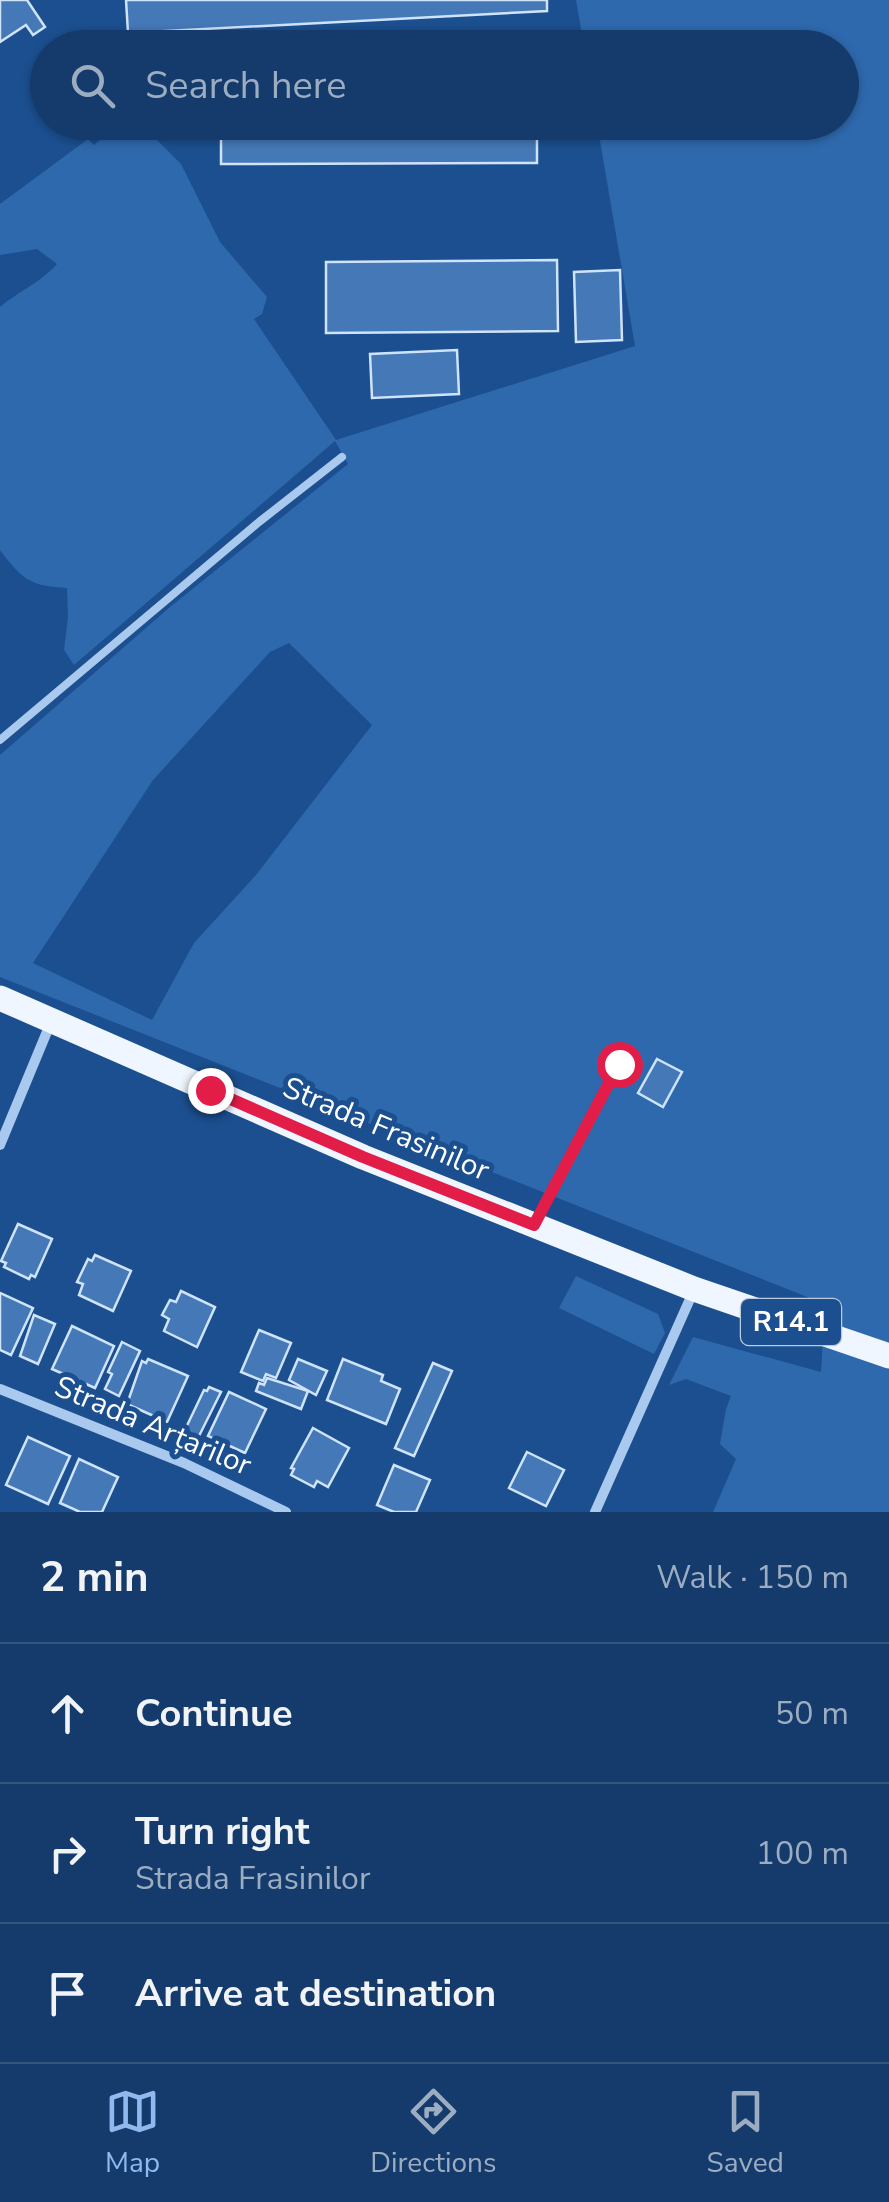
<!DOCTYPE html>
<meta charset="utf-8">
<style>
:root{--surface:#143b6b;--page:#214673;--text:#f1f3f6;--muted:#9dadc1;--line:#33557e;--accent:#90b9f0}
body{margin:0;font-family:"Nunito Sans",sans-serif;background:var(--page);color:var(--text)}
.stop{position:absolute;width:30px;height:30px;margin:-22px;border:8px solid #e11d48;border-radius:50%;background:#fff}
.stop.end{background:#e11d48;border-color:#fff;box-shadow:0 2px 10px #0008}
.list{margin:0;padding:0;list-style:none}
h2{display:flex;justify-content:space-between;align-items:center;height:130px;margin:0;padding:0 40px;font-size:42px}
h2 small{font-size:32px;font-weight:400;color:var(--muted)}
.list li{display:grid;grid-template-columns:65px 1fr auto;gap:30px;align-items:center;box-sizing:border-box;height:140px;padding:0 40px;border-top:2px solid var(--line)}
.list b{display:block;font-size:38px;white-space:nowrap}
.list p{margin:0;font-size:32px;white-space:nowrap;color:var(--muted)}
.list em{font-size:32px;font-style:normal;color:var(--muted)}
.icon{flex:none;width:55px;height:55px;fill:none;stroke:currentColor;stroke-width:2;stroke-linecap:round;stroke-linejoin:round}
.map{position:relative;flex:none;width:889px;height:1512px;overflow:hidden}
.search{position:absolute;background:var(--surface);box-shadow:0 2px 8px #0004;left:30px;right:30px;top:30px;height:110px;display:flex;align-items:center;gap:25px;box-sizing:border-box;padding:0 35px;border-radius:55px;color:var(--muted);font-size:38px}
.sheet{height:550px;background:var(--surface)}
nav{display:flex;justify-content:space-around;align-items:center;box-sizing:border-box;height:140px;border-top:2px solid var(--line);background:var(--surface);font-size:28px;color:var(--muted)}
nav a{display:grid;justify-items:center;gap:5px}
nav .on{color:var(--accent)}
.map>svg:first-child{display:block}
.green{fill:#2e69ad;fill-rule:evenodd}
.building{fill:#4478b7;stroke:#cfe3fa;stroke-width:2.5}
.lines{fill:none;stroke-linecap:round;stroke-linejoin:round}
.lane{stroke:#a9c9ee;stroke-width:8}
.street{stroke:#a9c9ee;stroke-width:10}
.primary{stroke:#f0f6ff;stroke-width:25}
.route{stroke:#e11d48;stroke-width:12}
.labels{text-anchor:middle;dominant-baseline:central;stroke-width:10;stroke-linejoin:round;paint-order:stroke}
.shield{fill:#1b4f8f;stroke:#bbcadd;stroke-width:2.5}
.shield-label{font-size:28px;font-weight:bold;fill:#fff}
.street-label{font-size:30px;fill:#fff;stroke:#1b4f8f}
</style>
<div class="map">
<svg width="889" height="1512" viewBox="0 0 889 1512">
<rect width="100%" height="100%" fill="#1b4f8f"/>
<g class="green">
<path d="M576,0H889V1512H713L736,1459L720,1444L726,1409L731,1396L686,1379L669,1385L693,1337L821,1372L825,1304L0,977V755L170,607L348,464L335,441L74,665L64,650L68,617L67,588C29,586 22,579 0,550V307C19,291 40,283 57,264L37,249L0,255V204L88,139L94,145L121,123H140L181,164L220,242L267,297L262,314L254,319L336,440L635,346L597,123L842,122V48L584,47ZM289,643L372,725L256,875L194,943L152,1020L33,963L153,780L270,652Z"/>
<path d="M576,1276L658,1314L665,1333L654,1354L559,1308Z"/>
</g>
<g class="building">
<path d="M0,0H27L45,27L33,35L26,25L0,42Z"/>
<path d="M126,0H547V11L128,33Z"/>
<path d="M221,122H537V163L221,164Z"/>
<path d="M557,260L558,331L326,333V262Z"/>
<path d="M620,270L622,340L576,342L574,272Z"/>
<path d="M457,350L459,394L372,398L370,354Z"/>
<path d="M657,1059L682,1072L663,1107L638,1093Z"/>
<path d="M18,1224L52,1239L35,1277L31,1275L29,1279L4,1267L6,1263L1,1261Z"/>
<path d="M95,1255L131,1271L113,1311L79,1295L83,1284L77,1282L88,1259L92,1261Z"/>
<path d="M181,1291L215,1307L197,1347L164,1331L169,1319L162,1315L170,1300L176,1302Z"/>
<path d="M0,1293L33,1308L11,1355L0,1350Z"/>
<path d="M34,1315L55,1324L38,1364L20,1356Z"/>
<path d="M72,1326L114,1346L95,1388L52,1369Z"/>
<path d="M259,1330L291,1343L276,1378L266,1374L263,1381L241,1372Z"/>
<path d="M122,1342L140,1351L119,1396L105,1389L112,1374L108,1372Z"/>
<path d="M148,1359L188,1376L167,1422L127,1404L142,1361L146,1363Z"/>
<path d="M298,1359L327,1371L316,1395L289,1380Z"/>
<path d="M343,1359L383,1375L381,1381L400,1389L386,1424L327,1400Z"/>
<path d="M433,1363L452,1371L414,1456L395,1448Z"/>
<path d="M267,1378L308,1391L301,1409L256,1391L259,1383L264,1385Z"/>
<path d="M209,1387L221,1392L195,1444L181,1438L204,1390L207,1391Z"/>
<path d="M229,1392L266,1409L245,1453L208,1436Z"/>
<path d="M313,1428L349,1448L328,1487L317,1481L314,1487L291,1475L294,1469L291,1468Z"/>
<path d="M28,1437L70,1456L48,1504L6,1485Z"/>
<path d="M527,1452L564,1470L546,1506L509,1488Z"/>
<path d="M79,1459L118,1477L102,1512H80L60,1503Z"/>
<path d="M394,1465L430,1480L416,1512H394L377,1505Z"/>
</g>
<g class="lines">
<g class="lane">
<path d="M0,740L259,522L342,457"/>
<path d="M535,1223L619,1064"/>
</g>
<g class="street">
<path d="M0,1145L51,1022"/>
<path d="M0,1389L184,1463L286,1512"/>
<path d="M595,1512L694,1290"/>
</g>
<path class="primary" d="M0,998L363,1157L694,1289L889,1356"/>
</g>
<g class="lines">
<path class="route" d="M210,1090L363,1157L534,1225L619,1064"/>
</g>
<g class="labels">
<rect class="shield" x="741" y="1299" width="100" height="46" rx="8"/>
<g class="shield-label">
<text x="791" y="1322">R14.1</text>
</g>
<g class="street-label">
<text transform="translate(386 1129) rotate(23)">Strada Frasinilor</text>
<text transform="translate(153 1426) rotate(23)">Strada Arțarilor</text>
</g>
</g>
</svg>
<div class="stop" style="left:619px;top:1064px"></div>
<div class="stop end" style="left:210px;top:1090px"></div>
<div class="search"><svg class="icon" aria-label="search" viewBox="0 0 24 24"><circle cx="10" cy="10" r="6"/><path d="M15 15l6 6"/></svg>Search here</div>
</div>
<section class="sheet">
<h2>2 min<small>Walk · 150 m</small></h2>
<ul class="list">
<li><svg class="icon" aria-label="ahead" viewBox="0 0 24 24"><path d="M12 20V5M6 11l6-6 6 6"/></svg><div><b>Continue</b></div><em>50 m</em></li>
<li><svg class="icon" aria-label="right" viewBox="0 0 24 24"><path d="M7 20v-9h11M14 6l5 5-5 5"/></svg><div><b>Turn right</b><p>Strada Frasinilor</p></div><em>100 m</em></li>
<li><svg class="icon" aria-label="arrive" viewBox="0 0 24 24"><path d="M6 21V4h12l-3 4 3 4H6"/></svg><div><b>Arrive at destination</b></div></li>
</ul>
</section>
<nav>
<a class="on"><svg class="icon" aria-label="map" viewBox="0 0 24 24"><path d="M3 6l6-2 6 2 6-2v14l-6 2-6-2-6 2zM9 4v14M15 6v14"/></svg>Map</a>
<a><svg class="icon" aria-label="directions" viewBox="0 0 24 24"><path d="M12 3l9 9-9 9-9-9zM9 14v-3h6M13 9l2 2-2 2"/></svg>Directions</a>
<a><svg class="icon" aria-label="saved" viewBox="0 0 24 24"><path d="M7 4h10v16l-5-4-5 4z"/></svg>Saved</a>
</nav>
